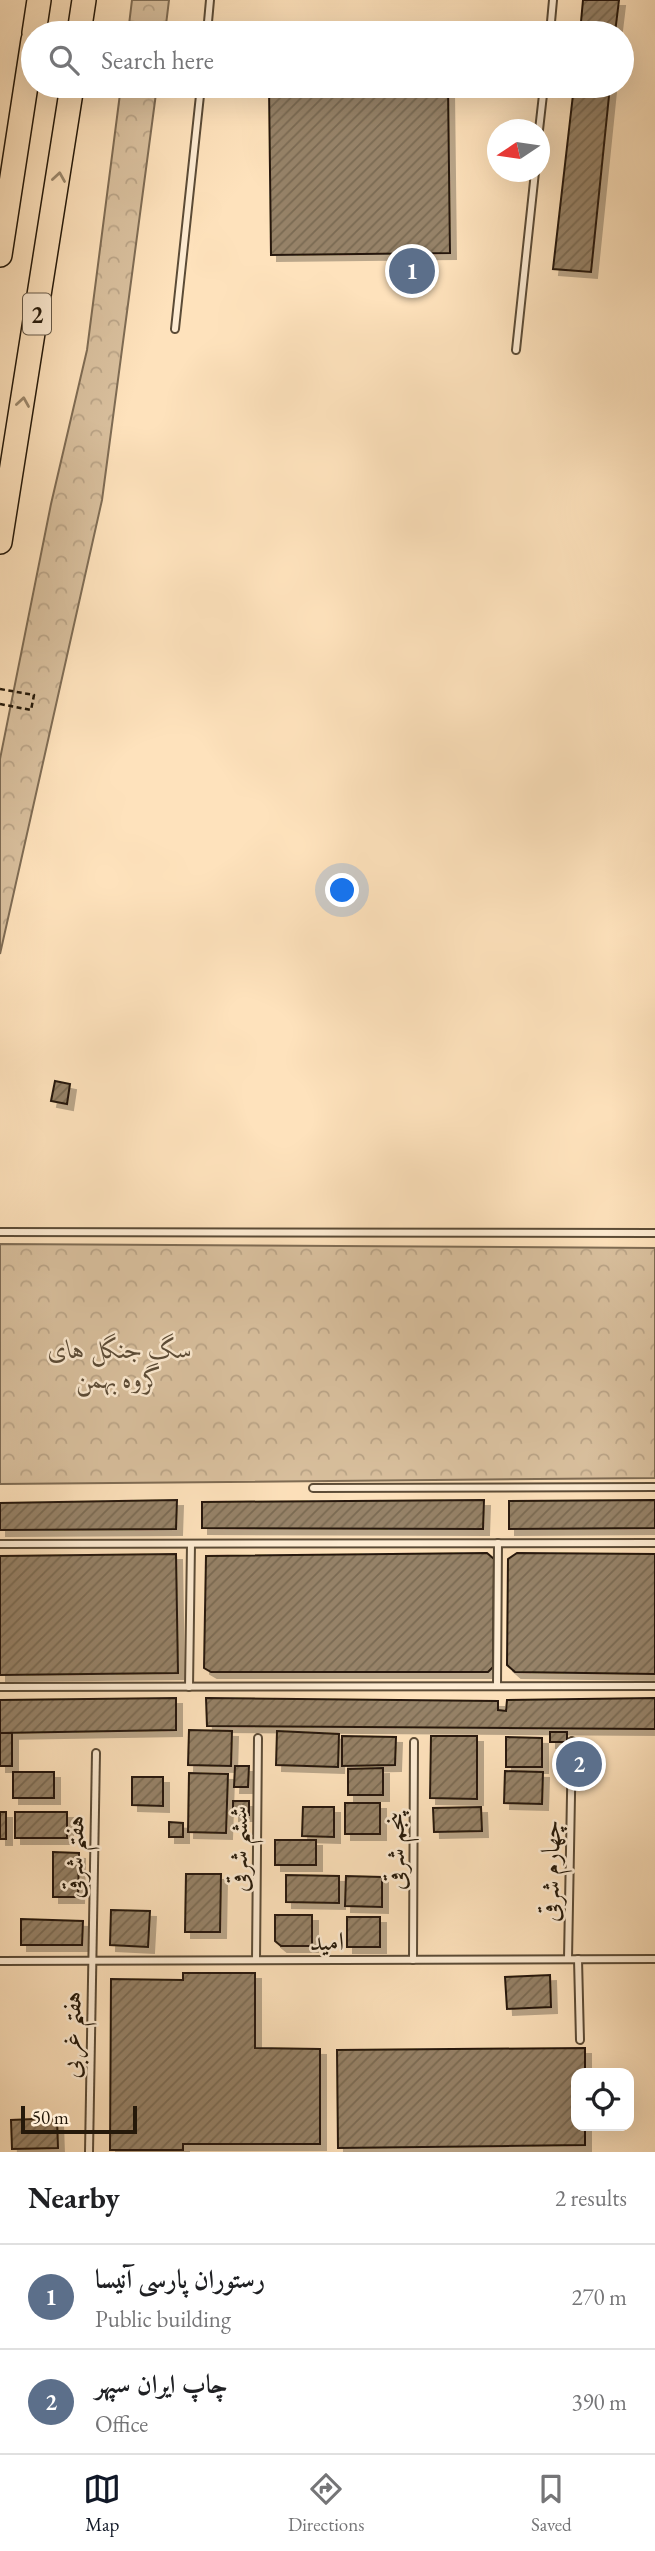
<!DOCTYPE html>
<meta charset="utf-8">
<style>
:root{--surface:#fff;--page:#f6f6f6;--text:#202124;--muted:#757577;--line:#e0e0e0;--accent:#111827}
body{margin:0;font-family:"EB Garamond",Amiri,serif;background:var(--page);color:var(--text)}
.controls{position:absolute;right:21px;bottom:21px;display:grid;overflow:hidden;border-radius:14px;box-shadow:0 7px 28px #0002}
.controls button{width:63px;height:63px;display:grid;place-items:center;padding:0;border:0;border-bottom:2px solid var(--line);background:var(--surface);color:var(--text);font:35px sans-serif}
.compass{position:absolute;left:487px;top:119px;width:63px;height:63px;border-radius:50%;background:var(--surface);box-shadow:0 7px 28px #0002;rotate:257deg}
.scale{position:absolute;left:21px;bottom:18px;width:116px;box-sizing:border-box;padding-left:7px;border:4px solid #25190a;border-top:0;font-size:19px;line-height:24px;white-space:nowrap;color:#25190a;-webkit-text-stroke:5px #feecd3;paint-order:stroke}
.you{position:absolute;left:343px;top:891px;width:24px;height:24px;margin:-18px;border:5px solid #fff;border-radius:50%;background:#1a73e8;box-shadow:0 0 0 10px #1a73e833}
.badge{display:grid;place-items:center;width:46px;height:46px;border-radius:50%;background:var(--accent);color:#fff;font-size:23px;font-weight:700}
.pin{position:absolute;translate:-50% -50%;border:4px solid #fff;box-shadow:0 2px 7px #0006}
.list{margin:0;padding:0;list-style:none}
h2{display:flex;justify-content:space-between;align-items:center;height:91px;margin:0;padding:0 28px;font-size:30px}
h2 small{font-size:23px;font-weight:400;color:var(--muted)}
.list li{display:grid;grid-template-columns:46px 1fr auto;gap:21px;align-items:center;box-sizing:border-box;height:105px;padding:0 28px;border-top:2px solid var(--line)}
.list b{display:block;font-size:26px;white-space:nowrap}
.list p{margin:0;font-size:23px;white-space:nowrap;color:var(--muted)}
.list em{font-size:23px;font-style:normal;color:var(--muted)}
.icon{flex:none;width:38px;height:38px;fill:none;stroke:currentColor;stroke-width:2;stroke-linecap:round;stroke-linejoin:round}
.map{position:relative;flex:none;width:655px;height:2152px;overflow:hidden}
.search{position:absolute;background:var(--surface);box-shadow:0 7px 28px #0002;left:21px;right:21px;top:21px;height:77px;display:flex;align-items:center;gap:18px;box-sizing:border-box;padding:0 24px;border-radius:38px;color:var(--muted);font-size:26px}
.sheet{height:301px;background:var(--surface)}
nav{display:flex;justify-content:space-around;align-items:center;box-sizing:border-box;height:98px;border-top:2px solid var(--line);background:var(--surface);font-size:19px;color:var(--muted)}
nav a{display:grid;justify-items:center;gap:4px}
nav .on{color:var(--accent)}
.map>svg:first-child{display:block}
.forest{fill:url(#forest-crowns);stroke:#7f6c54;stroke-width:2}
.building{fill:url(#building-hatch);stroke:#25190a;stroke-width:2;filter:url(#shadow)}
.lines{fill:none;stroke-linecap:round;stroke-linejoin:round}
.lane-casing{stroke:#5b4b36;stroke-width:10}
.highway-casing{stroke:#25190a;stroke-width:26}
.path{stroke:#25190a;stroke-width:2.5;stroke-dasharray:5 3.5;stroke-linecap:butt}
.lane{stroke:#feecd3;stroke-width:6}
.highway{stroke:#fee2bc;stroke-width:23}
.oneway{stroke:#9c886c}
.labels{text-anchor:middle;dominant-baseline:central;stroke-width:5;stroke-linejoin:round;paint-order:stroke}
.shield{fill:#feecd3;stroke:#665846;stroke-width:2}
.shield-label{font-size:24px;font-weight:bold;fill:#25190a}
.park-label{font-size:26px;font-style:italic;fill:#5b4b36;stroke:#feecd3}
.street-label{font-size:26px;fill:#25190a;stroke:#feecd3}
</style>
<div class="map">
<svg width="655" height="2152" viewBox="0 0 655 2152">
<defs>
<pattern id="forest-crowns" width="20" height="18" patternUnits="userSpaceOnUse" patternTransform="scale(1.75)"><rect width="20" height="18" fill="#d9c09e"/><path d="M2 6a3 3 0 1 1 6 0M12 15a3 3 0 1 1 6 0" fill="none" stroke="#baa487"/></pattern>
<pattern id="building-hatch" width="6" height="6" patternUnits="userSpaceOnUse" patternTransform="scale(1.75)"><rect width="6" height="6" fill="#968267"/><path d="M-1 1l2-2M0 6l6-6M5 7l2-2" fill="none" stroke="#7a6a53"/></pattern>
<filter id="shadow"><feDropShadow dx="6" dy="6" stdDeviation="0" flood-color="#0004"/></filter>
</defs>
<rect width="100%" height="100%" fill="#fee2bc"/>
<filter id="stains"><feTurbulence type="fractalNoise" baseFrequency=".00286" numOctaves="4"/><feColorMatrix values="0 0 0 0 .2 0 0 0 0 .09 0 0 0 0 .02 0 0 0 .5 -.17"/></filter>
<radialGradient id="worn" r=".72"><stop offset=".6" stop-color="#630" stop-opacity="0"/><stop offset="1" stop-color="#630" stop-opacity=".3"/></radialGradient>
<g class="forest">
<path d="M132,0H169L165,33H128Z"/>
<path d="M121,86H157L102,500L0,954V759L51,504L87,350Z"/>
<path d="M0,1244L655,1248V1478L0,1484Z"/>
</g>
<g class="building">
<path d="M583,0H619L615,33H580Z"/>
<path d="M269,86H448L450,253L271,255Z"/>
<path d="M574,86H610L591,272L553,269Z"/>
<path d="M55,1081L70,1084L67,1104L51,1101Z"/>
<path d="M177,1500L176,1529L0,1530V1503Z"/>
<path d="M484,1500L483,1529L202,1528V1502Z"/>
<path d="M655,1500V1528L509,1529V1501Z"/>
<path d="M487,1553L494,1559L493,1667L488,1672H211L204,1668L206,1556Z"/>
<path d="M517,1553L655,1554V1674L515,1672L507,1665L508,1559Z"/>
<path d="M176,1554L178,1673L0,1675V1556Z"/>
<path d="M176,1698V1730L0,1733V1700Z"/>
<path d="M206,1698L498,1701V1710L506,1711L507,1700L655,1698V1729L207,1726Z"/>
<path d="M189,1730L232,1731L231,1766L188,1765Z"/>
<path d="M277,1731L339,1734L338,1767L276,1765Z"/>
<rect x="550" y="1732" width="17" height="10"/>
<rect x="0" y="1733" width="12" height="33"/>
<path d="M342,1736L396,1737L395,1765L342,1766Z"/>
<path d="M431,1736H477V1799L430,1798Z"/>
<path d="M506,1737L542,1738V1767H506Z"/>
<path d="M235,1766H249L248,1787H234Z"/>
<path d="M383,1768V1795H348V1769Z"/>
<path d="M505,1771L543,1772L542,1804L504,1803Z"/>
<rect x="13" y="1772" width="41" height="26"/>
<path d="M189,1773L228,1774L226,1833L188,1832Z"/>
<path d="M132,1777H163V1806L132,1805Z"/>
<rect x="233" y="1801" width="16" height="14"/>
<rect x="345" y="1803" width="35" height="31"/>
<path d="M303,1807H334V1837L302,1836Z"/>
<path d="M481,1807L482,1831L434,1832L433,1808Z"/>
<rect x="0" y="1812" width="6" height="27"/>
<rect x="15" y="1812" width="52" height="26"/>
<path d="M169,1822L183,1823V1837H169Z"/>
<rect x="275" y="1840" width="41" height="25"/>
<path d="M53,1852L79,1853L78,1897H53Z"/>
<path d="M186,1874H221L220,1932H185Z"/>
<path d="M286,1875L339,1876V1903L286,1902Z"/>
<path d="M346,1876L382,1877V1907L345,1906Z"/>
<path d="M111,1910L150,1911L148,1947L110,1945Z"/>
<path d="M275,1915H312V1946H281L275,1941Z"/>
<rect x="347" y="1917" width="33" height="30"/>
<path d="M21,1919L83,1921L82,1945H21Z"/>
<path d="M183,1973H255V2048L320,2049V2144H183V2150H110L111,1979L183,1980Z"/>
<path d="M550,1975L551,2007L507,2009L505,1977Z"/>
<path d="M585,2048V2073H576V2126H585V2145L338,2148L337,2050Z"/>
<path d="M57,2118L58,2148L12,2149L11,2120Z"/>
</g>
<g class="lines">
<defs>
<g id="lane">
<path d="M207,33L210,0"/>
<path d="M550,33L553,0"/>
<path d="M539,130L544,86"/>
<path d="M175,329L201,86"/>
<path d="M516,350L535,172"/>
<path d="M0,1232L655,1233"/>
<path d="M313,1488L655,1487"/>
<path d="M0,1544L655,1543"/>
<path d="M497,1686L498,1543"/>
<path d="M0,1687L655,1686"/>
<path d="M189,1687L191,1544"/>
<path d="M568,1959L572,1741"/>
<path d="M578,1959L580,2040"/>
<path d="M256,1960L258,1738"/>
<path d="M413,1960L414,1742"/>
<path d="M0,1961L655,1959"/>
<path d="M89,2152L96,1753"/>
</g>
<g id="highway">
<path d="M34,33L39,0"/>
<path d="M79,33L84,0"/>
<path d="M0,255L33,40"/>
<path d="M0,542L72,86"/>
</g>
</defs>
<use href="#lane" class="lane-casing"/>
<use href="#highway" class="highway-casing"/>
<path class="path" d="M0,689L34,695L31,710L0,704"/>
<use href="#lane" class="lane"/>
<use href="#highway" class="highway"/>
</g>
<defs><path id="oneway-chevron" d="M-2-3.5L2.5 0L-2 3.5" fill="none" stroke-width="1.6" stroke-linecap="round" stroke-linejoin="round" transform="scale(1.75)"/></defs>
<g class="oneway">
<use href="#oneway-chevron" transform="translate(59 177) rotate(-81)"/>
<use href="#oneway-chevron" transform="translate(23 402) rotate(-81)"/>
</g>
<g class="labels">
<rect class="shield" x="23" y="293.5" width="28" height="41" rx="5"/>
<g class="shield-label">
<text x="37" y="314">2</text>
</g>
<g class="park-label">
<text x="120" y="1349">سگ جنگل های<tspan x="120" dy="30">گروه بهمن</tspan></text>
</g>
<g class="street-label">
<text transform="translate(238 1849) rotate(-90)">ششم شرقی</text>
<text transform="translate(395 1851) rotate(-90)">پنجم شرقی</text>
<text transform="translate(74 1857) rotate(-89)">هفتم شرقی</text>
<text transform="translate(550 1871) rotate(-89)">چهارم شرقی</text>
<text x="327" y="1941">امید</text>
<text transform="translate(71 2035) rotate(-89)">هفتم غربی</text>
</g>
</g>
<rect width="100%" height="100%" filter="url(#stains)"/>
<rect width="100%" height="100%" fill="url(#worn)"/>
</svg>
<div class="controls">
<button><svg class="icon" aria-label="locate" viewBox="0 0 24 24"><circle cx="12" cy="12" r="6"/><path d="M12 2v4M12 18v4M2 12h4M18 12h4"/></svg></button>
</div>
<svg class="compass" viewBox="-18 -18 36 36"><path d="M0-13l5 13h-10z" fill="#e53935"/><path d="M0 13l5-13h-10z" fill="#757577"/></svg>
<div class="scale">50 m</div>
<div class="you"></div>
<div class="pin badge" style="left:412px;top:271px;background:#5c6f8a">1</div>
<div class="pin badge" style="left:579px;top:1764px;background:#5c6f8a">2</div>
<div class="search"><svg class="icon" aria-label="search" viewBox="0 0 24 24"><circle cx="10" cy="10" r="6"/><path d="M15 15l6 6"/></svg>Search here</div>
</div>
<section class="sheet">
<h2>Nearby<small>2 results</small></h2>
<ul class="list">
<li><span class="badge" style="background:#5c6f8a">1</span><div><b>رستوران پارسی آنیسا</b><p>Public building</p></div><em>270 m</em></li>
<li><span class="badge" style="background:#5c6f8a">2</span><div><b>چاپ ایران سپهر</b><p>Office</p></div><em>390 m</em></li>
</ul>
</section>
<nav>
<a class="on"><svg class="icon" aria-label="map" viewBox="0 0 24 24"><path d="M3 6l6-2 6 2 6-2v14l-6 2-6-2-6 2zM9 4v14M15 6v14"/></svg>Map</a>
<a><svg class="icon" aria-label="directions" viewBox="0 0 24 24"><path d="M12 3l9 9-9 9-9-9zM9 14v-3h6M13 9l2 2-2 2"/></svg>Directions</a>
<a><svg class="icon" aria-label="saved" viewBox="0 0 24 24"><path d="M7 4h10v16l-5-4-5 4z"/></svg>Saved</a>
</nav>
